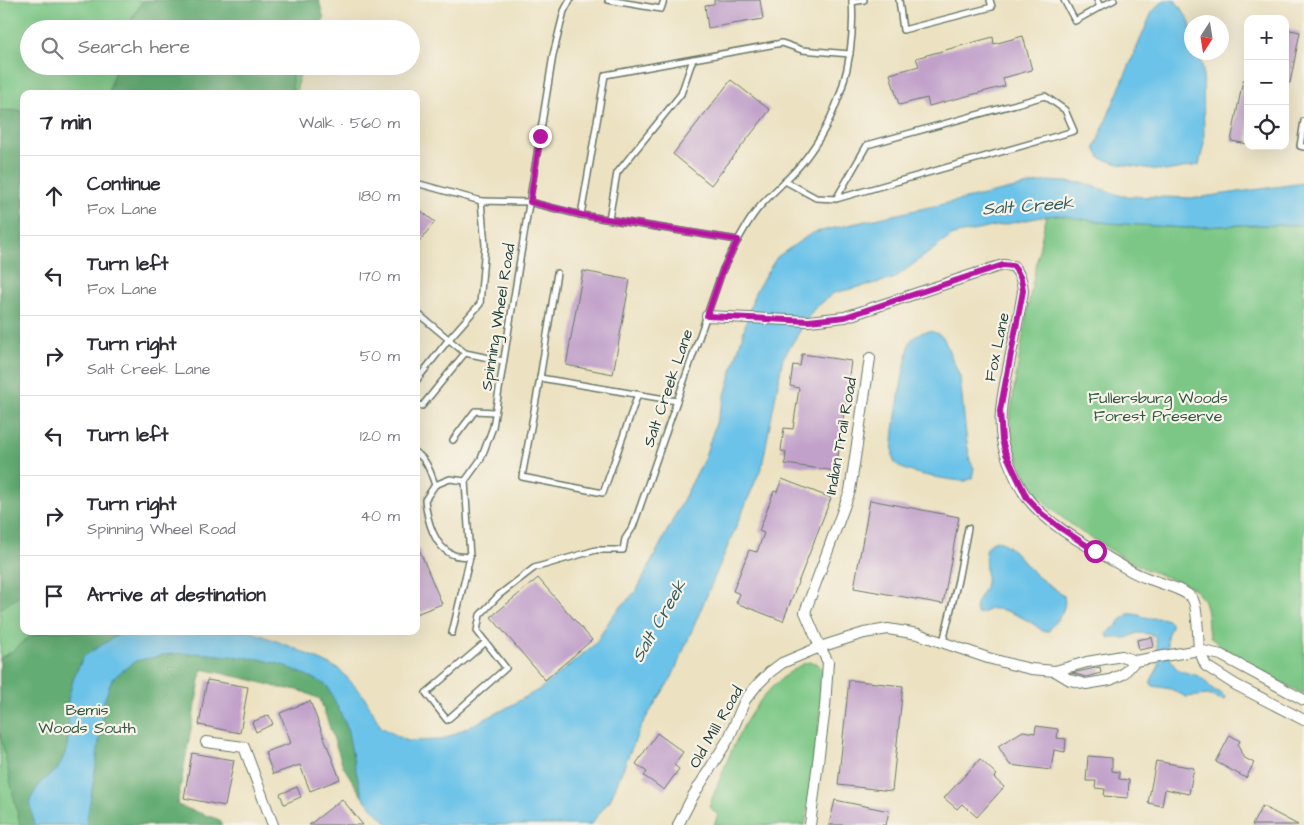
<!DOCTYPE html>
<meta charset="utf-8">
<style>
:root{--surface:#fff;--page:#f7f7f7;--text:#2b2b33;--muted:#7c7c81;--line:#e1e1e2}
body{margin:0;font-family:"Architects Daughter",sans-serif;background:var(--page);color:var(--text)}
.controls{position:absolute;right:15px;top:15px;display:grid;overflow:hidden;border-radius:10px;box-shadow:0 5px 20px #0002}
.controls button{width:45px;height:45px;display:grid;place-items:center;padding:0;border:0;border-bottom:1px solid var(--line);background:var(--surface);color:var(--text);font:25px sans-serif}
.compass{position:absolute;left:1184px;top:15px;width:45px;height:45px;border-radius:50%;background:var(--surface);box-shadow:0 5px 20px #0002;rotate:192deg}
.stop{position:absolute;width:15px;height:15px;margin:-11px;border:4px solid #b5179e;border-radius:50%;background:#fff}
.stop.end{background:#b5179e;border-color:#fff;box-shadow:0 1px 5px #0008}
.list{margin:0;padding:0;list-style:none}
h2{display:flex;justify-content:space-between;align-items:center;height:65px;margin:0;padding:0 20px;font-size:21px}
h2 small{font-size:16px;font-weight:400;color:var(--muted)}
.list li{display:grid;grid-template-columns:32px 1fr auto;gap:15px;align-items:center;box-sizing:border-box;height:80px;padding:0 20px;border-top:1px solid var(--line)}
.list b{display:block;font-size:19px;white-space:nowrap}
.list p{margin:0;font-size:16px;white-space:nowrap;color:var(--muted)}
.list em{font-size:16px;font-style:normal;color:var(--muted)}
.icon{flex:none;width:28px;height:28px;fill:none;stroke:currentColor;stroke-width:2;stroke-linecap:round;stroke-linejoin:round}
.map{position:relative;flex:none;width:1304px;height:825px;overflow:hidden}
.search{position:absolute;background:var(--surface);box-shadow:0 5px 20px #0002;left:20px;top:20px;width:400px;height:55px;display:flex;align-items:center;gap:12px;box-sizing:border-box;padding:0 18px;border-radius:28px;color:var(--muted);font-size:19px}
.panel{position:absolute;background:var(--surface);box-shadow:0 5px 20px #0002;left:20px;top:90px;width:400px;height:545px;border-radius:10px}
.map>svg:first-child{display:block}
.green{fill:#7bc786;stroke:#4d825d}
.forest{fill:#64ac73;stroke:#427454}
.water{fill:#6cc3e9;stroke:#46808e}
.building{fill:#c1a1ca}
.lines{fill:none;stroke-linecap:round;stroke-linejoin:round}
.service-casing{stroke:#677766;stroke-width:8}
.minor-casing{stroke:#677766;stroke-width:12}
.service{stroke:#fff;stroke-width:5}
.minor{stroke:#fff;stroke-width:10}
.route{stroke:#b5179e;stroke-width:6}
.labels{text-anchor:middle;dominant-baseline:central;stroke-width:4.5;stroke-linejoin:round;paint-order:stroke}
.street-label{font-size:16px;fill:#1f3d34;stroke:#f7f3e8}
.park-label{font-size:16px;fill:#315944;stroke:#f7f3e8}
.water-label{font-size:18px;font-style:italic;fill:#325e61;stroke:#f7f3e8}
</style>
<div class="map">
<svg width="1304" height="825" viewBox="0 0 1304 825">
<rect width="100%" height="100%" fill="#f7f3e8"/>
<filter id="ink" filterUnits="userSpaceOnUse"><feTurbulence type="fractalNoise" baseFrequency=".02" numOctaves="2"/><feDisplacementMap in="SourceGraphic" scale="10" xChannelSelector="R" yChannelSelector="G"/><feConvolveMatrix kernelMatrix="1 2 1 2 8 2 1 2 1" color-interpolation-filters="sRGB"/></filter>
<filter id="wash" filterUnits="userSpaceOnUse"><feTurbulence type="fractalNoise" baseFrequency=".0096" numOctaves="4" result="noise"/><feDisplacementMap in="SourceGraphic" scale="20" xChannelSelector="R" yChannelSelector="G"/><feGaussianBlur stdDeviation="1.12" result="paint"/><feColorMatrix in="noise" values="0 0 0 0 0 0 0 0 0 0 0 0 0 0 0 0 0 1.4 0 .05"/><feComposite in="paint" operator="in"/></filter>
<g filter="url(#wash)">
<rect width="100%" height="100%" fill="#ece2c2"/>
<g class="green">
<path d="M0,0H314L308,29H29V66H301L296,94H24V631H192L155,825H0Z"/>
<path d="M1057,215L1109,223L1185,228L1240,225H1304V694L1279,681L1219,645L1211,638L1208,629L1207,613L1204,601L1197,592L1190,586L1145,569L1124,558L1081,532L1051,509L1038,495L1025,475L1013,445L1010,418L1014,388L1031,290L1046,216Z"/>
<path d="M809,662C818,662 822,667 825,674L812,789L805,825H714L718,815L712,810L709,806C729,758 743,708 786,675C794,669 800,664 809,662Z"/>
</g>
<g class="forest">
<path d="M143,0H319L324,19L317,29H126Z"/>
<path d="M116,66H291L293,94H108Z"/>
<path d="M0,110L24,111V593L0,609Z"/>
<path d="M46,631H126L116,636L84,656L74,676L68,699L69,729L67,749L58,769L40,783L30,800L34,825H20L0,733V658L13,651L29,637Z"/>
<path d="M199,653L260,659L286,666L321,682L328,687L347,727L355,767L363,798L343,766L320,699L299,690L280,688L252,680L202,669L177,805L220,820L222,825H86L96,765L104,701L112,679L135,661L169,654Z"/>
</g>
<g class="water">
<path d="M1164,0H1175L1189,20L1191,28L1192,52L1198,53L1203,69L1204,143L1199,165L1166,171L1119,164L1100,158L1095,148L1109,113L1152,12Z"/>
<path d="M1047,181L1084,183L1122,196L1195,198L1304,183V225H1240L1185,228L1109,223L1058,215L1046,216L953,235L893,279L834,293L813,310L783,358L762,466L672,677L641,726L610,800L590,825H389L363,798L355,767L347,727L328,687L321,682L286,666L260,659L199,653L169,654L135,661L112,679L104,701L96,765L86,825H34L30,800L40,783L58,769L67,749L69,729L68,699L74,677L84,656L116,636L126,631H250L292,647L339,669L364,696L381,727L407,741L442,740L499,712L540,689L595,644L613,615L637,590L704,459L723,402L755,292L777,257L812,233Z"/>
<path d="M929,331L937,333L943,337L960,377L966,436L970,461L974,468L972,478L966,481H961C947,479 903,474 895,463C886,452 906,360 910,342C915,335 921,332 929,331Z"/>
<path d="M997,540C1014,546 1025,566 1038,577C1047,584 1056,589 1064,596C1068,612 1055,620 1049,631H1042C1034,622 1004,607 992,609C986,610 984,614 977,613C972,602 982,596 985,587C990,572 977,545 997,540Z"/>
<path d="M1128,614C1136,613 1142,617 1150,618C1159,619 1162,616 1171,622C1172,629 1168,631 1167,637C1166,643 1169,654 1171,660C1177,675 1189,671 1200,677C1206,680 1208,686 1214,690C1219,693 1223,693 1226,699L1223,700L1208,695L1186,697L1171,689L1153,686L1151,684C1151,676 1157,672 1159,665C1160,656 1156,644 1155,636L1149,634L1137,633L1127,638H1109L1107,635L1108,632L1118,625L1120,621Z"/>
</g>
<g id="blocks">
<g class="building">
<path d="M714,0H760L763,19L708,28L705,5L714,4Z"/>
<path d="M1285,29L1300,32L1290,83L1285,82Z"/>
<path d="M1023,36L1032,70L1003,78L1005,86L929,106L927,98L899,105L890,74L919,66L916,58L993,37L994,44Z"/>
<path d="M731,80L770,110L711,185L673,154Z"/>
<path d="M1243,80H1248V144L1231,141Z"/>
<path d="M416,207L435,222L416,245Z"/>
<path d="M583,271L630,280L613,374L566,365Z"/>
<path d="M802,354L851,361L836,471L785,464L786,452L781,451L784,428L793,429L799,388L790,386L793,365L800,366Z"/>
<path d="M782,479L831,498L783,621L736,603L740,594L733,591L749,550L757,552L764,533L759,531L774,491L777,492Z"/>
<path d="M870,500L959,517L943,604L854,588Z"/>
<path d="M416,542L442,604L416,614Z"/>
<path d="M538,578L592,640L545,680L491,617Z"/>
<path d="M1152,637L1154,647L1139,650L1137,640Z"/>
<path d="M1100,667L1101,673L1086,677L1072,673Z"/>
<path d="M207,680L248,687L240,733L199,725Z"/>
<path d="M849,680L903,686L892,791L838,785Z"/>
<path d="M310,701L340,779L310,791L300,765L273,774L265,752L291,743L280,713Z"/>
<path d="M269,715L273,724L256,732L252,722Z"/>
<path d="M1036,726L1058,729L1057,738L1066,739L1065,752L1054,750L1051,770L1010,765L998,746L1023,731L1035,733Z"/>
<path d="M657,733L683,752L674,765L679,769L664,790L644,776L647,772L636,764Z"/>
<path d="M1230,735L1240,741L1238,745L1243,757L1254,763L1246,778L1216,762Z"/>
<path d="M192,753L234,760L225,806L184,798Z"/>
<path d="M1088,756L1112,758V771L1119,772V779L1129,780L1128,798L1104,796L1105,789L1095,788L1096,781H1086Z"/>
<path d="M980,759L997,775L994,778L1004,787L977,817L962,804L957,809L944,798Z"/>
<path d="M1156,761L1194,768L1189,794L1165,789L1162,806L1148,803Z"/>
<path d="M297,787L301,797L284,804L280,794Z"/>
<path d="M342,799L363,825H309Z"/>
<path d="M835,800L889,811L886,825H829Z"/>
<path d="M1262,806L1298,825H1252Z"/>
</g>
</g>
</g>
<g filter="url(#ink)">
<use href="#blocks" fill-opacity="0" stroke="#677766" stroke-width="1"/>
<g class="lines">
<defs>
<g id="service">
<path d="M608,0L661,9L664,0"/>
<path d="M899,0L903,30L992,7L990,0"/>
<path d="M1064,0L1075,21L1100,7"/>
<path d="M1097,0L1100,7L1114,0"/>
<path d="M852,2L864,0"/>
<path d="M1304,121L1300,146L1304,147"/>
<path d="M785,181L816,198L836,199L1074,131L1065,110L1045,96L867,145L836,199"/>
<path d="M416,183L481,201"/>
<path d="M609,219L617,173L681,94L693,59"/>
<path d="M738,240L581,215L605,75L782,43L802,50L850,54"/>
<path d="M416,312L465,353L503,361"/>
<path d="M540,378L557,273"/>
<path d="M416,381L449,339L480,304L485,245L481,201L529,202L581,215"/>
<path d="M638,394L603,493L522,477L540,378L677,401"/>
<path d="M416,404L422,406L465,353"/>
<path d="M453,440L475,411L495,412"/>
<path d="M416,453C427,459 431,474 435,485"/>
<path d="M465,481L450,479L435,485L425,500C427,519 434,548 454,555C459,557 465,556 470,557"/>
<path d="M452,633L470,557L465,481L481,459L493,427L553,55L564,11L570,0"/>
<path d="M486,642L426,693L447,720L506,668L477,631L480,615L499,595L534,568L596,550H623L625,539L633,527L723,269C733,249 743,228 757,210C771,193 788,180 802,163C839,117 856,59 852,0"/>
<path d="M943,642L958,580L968,528"/>
</g>
<g id="minor">
<path d="M1055,671L1070,680L1086,684L1110,680L1123,674L1135,661"/>
<path d="M1304,700L1221,655L1199,650L1206,666L1236,685L1304,720"/>
<path d="M206,742L244,747L273,825"/>
<path d="M678,825L693,796L729,738L745,700L757,685L770,672L782,663L820,647L864,633L888,629L918,634L988,658L1014,665L1031,669L1055,671L1087,662L1122,656L1135,661L1199,650C1198,639 1198,606 1192,598C1185,589 1156,582 1144,577C1131,572 1119,564 1107,557C1079,541 1048,524 1028,499C1018,486 1005,456 1002,440C998,416 1003,393 1008,369C1013,343 1019,317 1023,291C1022,280 1020,274 1013,266L1003,265L993,268L845,317L809,321L707,316"/>
<path d="M810,825L825,707L828,662L820,647L805,612L850,491L870,358"/>
</g>
</defs>
<use href="#service" class="service-casing"/>
<use href="#minor" class="minor-casing"/>
<use href="#service" class="service"/>
<use href="#minor" class="minor"/>
</g>
</g>
<g class="lines" filter="url(#ink)">
<path class="route" d="M540,136L530,202L582,215L738,240L723,269L707,316L809,321L845,317L1003,265L1013,266C1020,274 1022,280 1023,291L1000,411L1002,440L1006,454L1027,498L1041,513L1059,527L1095,551"/>
</g>
<g class="labels">
<g class="street-label">
<text transform="translate(498 317) rotate(-81)">Spinning Wheel Road</text>
<text transform="translate(997 347) rotate(-78)">Fox Lane</text>
<text transform="translate(668 388) rotate(-71)">Salt Creek Lane</text>
<text transform="translate(841 436) rotate(-80)">Indian Trail Road</text>
<text transform="translate(716 727) rotate(-60)">Old Mill Road</text>
</g>
<g class="park-label">
<text x="1158" y="398">Fullersburg Woods<tspan x="1158" dy="18">Forest Preserve</tspan></text>
<text x="87" y="710">Bemis<tspan x="87" dy="18">Woods South</tspan></text>
</g>
<g class="water-label">
<text transform="translate(1028 206) rotate(-4)">Salt Creek</text>
<text transform="translate(659 621) rotate(-60)">Salt Creek</text>
</g>
</g>
</svg>
<div class="controls">
<button>+</button>
<button>−</button>
<button><svg class="icon" aria-label="locate" viewBox="0 0 24 24"><circle cx="12" cy="12" r="6"/><path d="M12 2v4M12 18v4M2 12h4M18 12h4"/></svg></button>
</div>
<svg class="compass" viewBox="-18 -18 36 36"><path d="M0-13l5 13h-10z" fill="#e53935"/><path d="M0 13l5-13h-10z" fill="#7c7c81"/></svg>
<div class="stop" style="left:1095px;top:551px"></div>
<div class="stop end" style="left:540px;top:136px"></div>
<div class="search"><svg class="icon" aria-label="search" viewBox="0 0 24 24"><circle cx="10" cy="10" r="6"/><path d="M15 15l6 6"/></svg>Search here</div>
<section class="panel">
<h2>7 min<small>Walk · 560 m</small></h2>
<ul class="list">
<li><svg class="icon" aria-label="ahead" viewBox="0 0 24 24"><path d="M12 20V5M6 11l6-6 6 6"/></svg><div><b>Continue</b><p>Fox Lane</p></div><em>180 m</em></li>
<li><svg class="icon" aria-label="left" viewBox="0 0 24 24"><path d="M17 20v-9H6M10 6l-5 5 5 5"/></svg><div><b>Turn left</b><p>Fox Lane</p></div><em>170 m</em></li>
<li><svg class="icon" aria-label="right" viewBox="0 0 24 24"><path d="M7 20v-9h11M14 6l5 5-5 5"/></svg><div><b>Turn right</b><p>Salt Creek Lane</p></div><em>50 m</em></li>
<li><svg class="icon" aria-label="left" viewBox="0 0 24 24"><path d="M17 20v-9H6M10 6l-5 5 5 5"/></svg><div><b>Turn left</b></div><em>120 m</em></li>
<li><svg class="icon" aria-label="right" viewBox="0 0 24 24"><path d="M7 20v-9h11M14 6l5 5-5 5"/></svg><div><b>Turn right</b><p>Spinning Wheel Road</p></div><em>40 m</em></li>
<li><svg class="icon" aria-label="arrive" viewBox="0 0 24 24"><path d="M6 21V4h12l-3 4 3 4H6"/></svg><div><b>Arrive at destination</b></div></li>
</ul>
</section>
</div>
